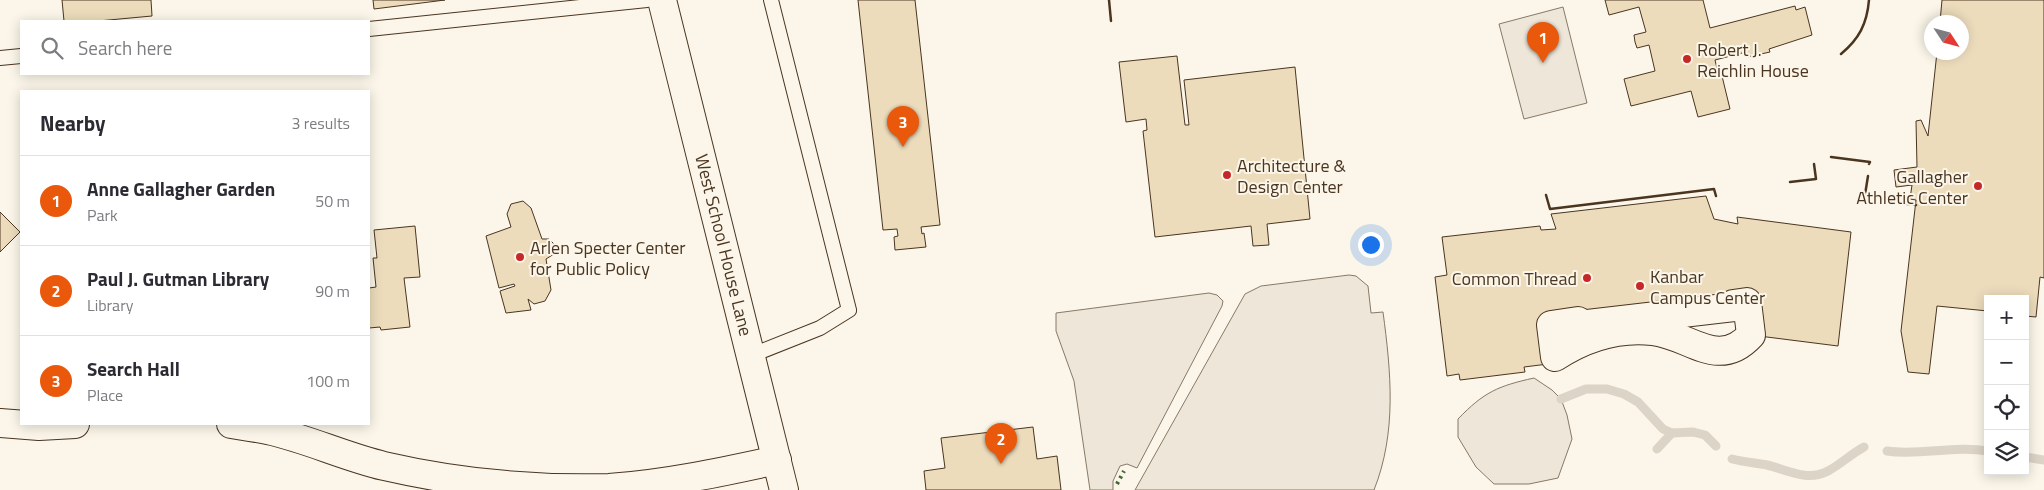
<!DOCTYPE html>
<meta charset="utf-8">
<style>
:root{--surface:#fff;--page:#f2f2f3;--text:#2b2b33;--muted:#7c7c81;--line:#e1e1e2;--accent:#ea580c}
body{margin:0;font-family:"Titillium Web",sans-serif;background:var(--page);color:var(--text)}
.controls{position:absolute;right:15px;bottom:15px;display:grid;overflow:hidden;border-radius:0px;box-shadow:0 2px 12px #0003}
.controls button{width:45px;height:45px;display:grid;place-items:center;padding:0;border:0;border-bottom:1px solid var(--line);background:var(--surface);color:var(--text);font:25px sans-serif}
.compass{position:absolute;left:1924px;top:15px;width:45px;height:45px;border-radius:50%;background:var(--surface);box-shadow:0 2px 12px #0003;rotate:126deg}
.you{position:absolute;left:1370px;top:244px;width:18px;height:18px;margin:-12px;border:4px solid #fff;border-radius:50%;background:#1a73e8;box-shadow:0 0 0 8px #1a73e833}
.badge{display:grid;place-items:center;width:32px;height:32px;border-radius:50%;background:var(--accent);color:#fff;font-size:16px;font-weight:700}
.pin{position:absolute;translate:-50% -41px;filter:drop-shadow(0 1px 2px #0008)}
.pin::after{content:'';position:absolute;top:26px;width:18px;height:15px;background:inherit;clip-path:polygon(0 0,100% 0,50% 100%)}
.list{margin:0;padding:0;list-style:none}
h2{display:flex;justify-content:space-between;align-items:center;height:65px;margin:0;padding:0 20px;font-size:21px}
h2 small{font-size:16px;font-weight:400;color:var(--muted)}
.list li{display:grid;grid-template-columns:32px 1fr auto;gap:15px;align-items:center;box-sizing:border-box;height:90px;padding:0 20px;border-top:1px solid var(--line)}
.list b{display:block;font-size:19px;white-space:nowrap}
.list p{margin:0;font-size:16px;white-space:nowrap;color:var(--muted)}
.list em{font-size:16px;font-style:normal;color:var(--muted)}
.icon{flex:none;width:28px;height:28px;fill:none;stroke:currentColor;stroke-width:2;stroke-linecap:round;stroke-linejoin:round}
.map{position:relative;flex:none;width:2044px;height:490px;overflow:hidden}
.search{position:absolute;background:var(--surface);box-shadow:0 2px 12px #0003;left:20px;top:20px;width:350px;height:55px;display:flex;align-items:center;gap:12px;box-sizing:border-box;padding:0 18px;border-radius:0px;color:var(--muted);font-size:19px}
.panel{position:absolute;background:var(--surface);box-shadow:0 2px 12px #0003;left:20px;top:90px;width:350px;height:335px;border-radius:0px}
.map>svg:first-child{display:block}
.green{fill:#ede6d9;stroke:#887966}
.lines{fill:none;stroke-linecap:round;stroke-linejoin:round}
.stream{stroke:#dcd4c6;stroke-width:9}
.building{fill:#ecdcbc;stroke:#4a3520}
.lane-casing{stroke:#4a3520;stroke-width:16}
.street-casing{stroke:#4a3520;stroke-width:30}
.lane{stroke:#fbf6e9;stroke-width:14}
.street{stroke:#fbf6e9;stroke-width:28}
.hedge{stroke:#436837;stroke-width:4;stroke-dasharray:2.5 4;stroke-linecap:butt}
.wall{stroke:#4a3520;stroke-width:2.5}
.poi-dot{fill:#c62828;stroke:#fbf6e9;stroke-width:2}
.labels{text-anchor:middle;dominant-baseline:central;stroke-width:4;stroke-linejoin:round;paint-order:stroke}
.poi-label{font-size:18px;fill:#4a3520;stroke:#fbf6e9;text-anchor:start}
.street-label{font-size:18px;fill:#4a3520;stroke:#fbf6e9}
</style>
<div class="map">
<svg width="2044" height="490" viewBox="0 0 2044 490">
<rect width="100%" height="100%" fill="#fbf6e9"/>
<g class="green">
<path d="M1563,7L1587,103L1524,119L1499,24Z"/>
<path d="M1349,275L1356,276L1368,286L1371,313L1383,312C1391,372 1397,432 1374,490H1135L1245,294L1261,286Z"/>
<path d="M1209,293L1217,295L1223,301L1222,306L1137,468L1127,464L1120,466L1113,481V490H1090L1074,381L1056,331V313Z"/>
<path d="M1534,378L1552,390L1561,399L1567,415L1572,439L1558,478L1529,484H1494L1476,467L1458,437V419C1484,392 1498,386 1534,378Z"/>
</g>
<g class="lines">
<g class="stream">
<path d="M1561,399L1586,389H1607L1624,394L1638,402L1663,429L1672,433L1693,432L1705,435L1716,446"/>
<path d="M1657,449L1672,433"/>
<path d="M1887,451C1920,456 1954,445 1988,451"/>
<path d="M2025,457L2044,460"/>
<path d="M1732,459C1744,462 1755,463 1767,465C1788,470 1807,482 1828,471C1841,464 1851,454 1864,447"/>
</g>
</g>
<g class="building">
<path d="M62,0H151L152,16L98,21H64Z"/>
<path d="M373,0H445L374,9Z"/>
<path d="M858,0H915L940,225L921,227L922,234L924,233L926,247L895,250L894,237L898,236L897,229L883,230Z"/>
<path d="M1605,0H1703L1710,28L1795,6L1796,10L1805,7L1812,35L1769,49L1770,52L1747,57L1746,52L1715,60L1719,77L1722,76L1730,109L1698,117L1691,91L1631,106L1624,79L1655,71L1649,45L1637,48L1635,42L1634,35L1646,32L1639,7L1609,15Z"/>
<path d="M1942,0H2044V278L2040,277L2036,317L2025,316V299H1988V311L1937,306L1929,374L1908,372L1901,331L1916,200L1910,199L1912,185L1896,187L1894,170L1917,167L1916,121L1921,120L1928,136L1937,52H1962V22H1940Z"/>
<path d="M1177,56L1185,125H1189L1184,80L1295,67L1310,219L1267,224L1269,245L1253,246L1251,226L1155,237L1143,131L1147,130L1146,119L1126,122L1119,62Z"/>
<path d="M1706,196L1714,219L1738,224L1737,217L1851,232L1838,346L1751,335L1734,307L1556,363L1524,367L1525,372L1460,380L1459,374L1447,376L1435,277L1447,275L1442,237L1540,226L1541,230L1556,229L1551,214Z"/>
<path d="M523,201L531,208L542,239H549L554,244V254L546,259L551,290L545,301L534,304L528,299L531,310L506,313L500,291L515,286L514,284L499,288L486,236L511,227L507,214L511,204Z"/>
<path d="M0,212L20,232L0,252Z"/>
<path d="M415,226L420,277L404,278L410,327L381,330L380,327L369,328V288L376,287L373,258H377L374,230Z"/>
<path d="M1033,427L1037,459L1057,456L1061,490H926L924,471L945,468L941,438Z"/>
</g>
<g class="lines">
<defs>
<g id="lane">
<path d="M369,29L647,0"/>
<path d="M0,58L21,56"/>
<path d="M752,355L820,328L849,310L771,0"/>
</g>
<g id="street">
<path d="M662,0L784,490"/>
<path d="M1747,302L1751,335C1718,371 1690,335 1653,331C1617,327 1584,338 1555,357L1551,325L1578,321L1579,325L1734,307L1733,304Z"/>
<path d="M0,423L39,426L75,424"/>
<path d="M231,424C244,426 259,428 272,431C310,440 346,457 384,466C458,483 533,490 609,488C666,484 722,472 777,460"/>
</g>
</defs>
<use href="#lane" class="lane-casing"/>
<use href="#street" class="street-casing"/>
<use href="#lane" class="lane"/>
<use href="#street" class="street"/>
<path class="hedge" d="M1117,484L1124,471"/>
<g class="wall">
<path d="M1109,0L1111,21"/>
<path d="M1841,54C1859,39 1867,24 1869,0"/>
<path d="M1831,157L1870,162L1869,164"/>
<path d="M1790,182L1816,179L1814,164"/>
<path d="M1546,195L1550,209L1714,189L1716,196"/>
<path d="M1864,201L1868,176"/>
<path d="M1883,201L1916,205"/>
</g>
</g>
<g class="poi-dot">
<circle cx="1687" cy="59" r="5"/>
<circle cx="1227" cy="175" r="5"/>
<circle cx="1978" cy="186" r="5"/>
<circle cx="520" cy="257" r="5"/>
<circle cx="1587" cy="278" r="5"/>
<circle cx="1640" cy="286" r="5"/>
</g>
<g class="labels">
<g class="poi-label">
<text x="1697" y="49">Robert J.<tspan x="1697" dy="21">Reichlin House</tspan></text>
<text x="1237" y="165">Architecture &amp;<tspan x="1237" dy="21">Design Center</tspan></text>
<text x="1968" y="176" text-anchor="end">Gallagher<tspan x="1968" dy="21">Athletic Center</tspan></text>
<text x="530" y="247">Arlen Specter Center<tspan x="530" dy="21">for Public Policy</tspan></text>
<text x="1650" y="276">Kanbar<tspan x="1650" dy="21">Campus Center</tspan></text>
<text x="1577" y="278" text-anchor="end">Common Thread</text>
</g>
<g class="street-label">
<text transform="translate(724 245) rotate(76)">West School House Lane</text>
</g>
</g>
</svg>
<div class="controls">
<button>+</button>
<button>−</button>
<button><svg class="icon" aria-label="locate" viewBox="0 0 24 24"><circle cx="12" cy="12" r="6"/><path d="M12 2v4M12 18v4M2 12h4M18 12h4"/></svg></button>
<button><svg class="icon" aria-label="layers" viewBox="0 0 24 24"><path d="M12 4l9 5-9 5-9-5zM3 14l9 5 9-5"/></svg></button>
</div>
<svg class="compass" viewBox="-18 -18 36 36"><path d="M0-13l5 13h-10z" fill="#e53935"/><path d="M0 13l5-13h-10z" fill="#7c7c81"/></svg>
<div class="you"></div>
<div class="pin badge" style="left:1543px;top:63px">1</div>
<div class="pin badge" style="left:1001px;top:464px">2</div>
<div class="pin badge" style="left:903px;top:147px">3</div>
<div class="search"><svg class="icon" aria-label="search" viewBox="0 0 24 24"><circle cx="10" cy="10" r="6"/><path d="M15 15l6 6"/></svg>Search here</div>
<section class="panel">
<h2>Nearby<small>3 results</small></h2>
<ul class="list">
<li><span class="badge">1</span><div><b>Anne Gallagher Garden</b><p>Park</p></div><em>50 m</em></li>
<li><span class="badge">2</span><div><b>Paul J. Gutman Library</b><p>Library</p></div><em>90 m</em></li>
<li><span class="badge">3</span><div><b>Search Hall</b><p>Place</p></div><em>100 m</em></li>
</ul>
</section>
</div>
